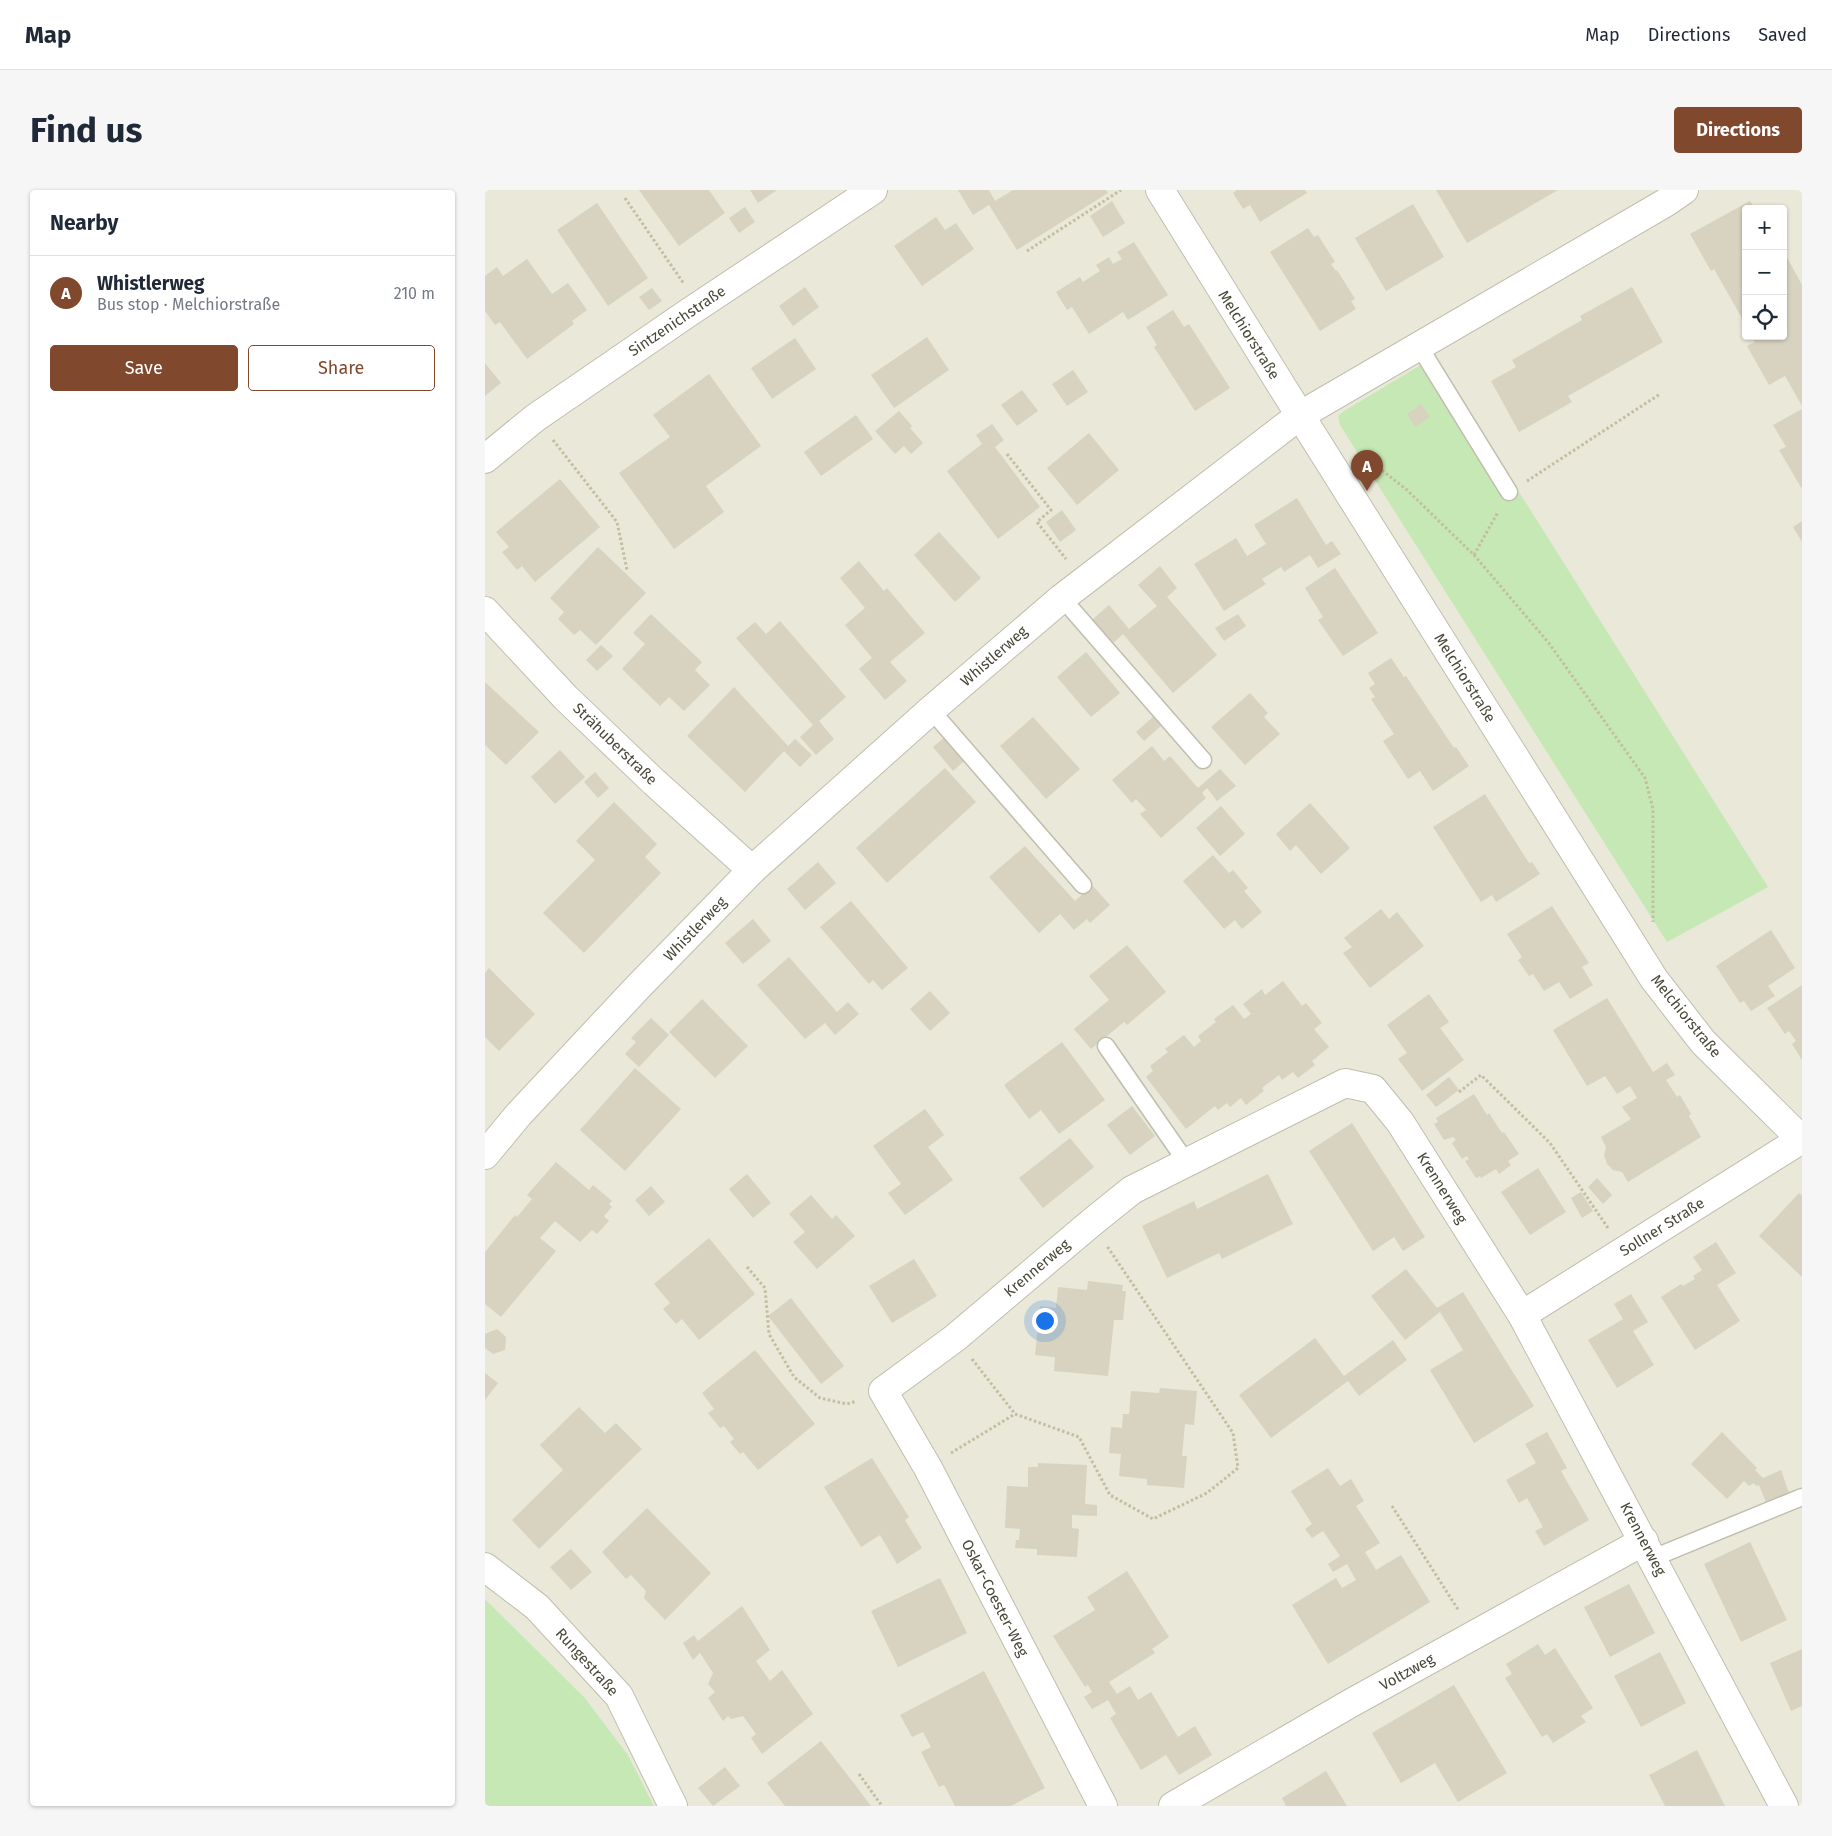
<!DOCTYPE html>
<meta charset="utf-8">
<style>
:root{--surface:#fff;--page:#f6f6f7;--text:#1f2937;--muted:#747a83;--line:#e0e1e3;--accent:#80492d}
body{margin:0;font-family:"Fira Sans",sans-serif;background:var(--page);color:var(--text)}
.controls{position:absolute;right:15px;top:15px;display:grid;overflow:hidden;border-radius:5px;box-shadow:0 1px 4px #0004}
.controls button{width:45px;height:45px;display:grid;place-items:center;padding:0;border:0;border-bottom:1px solid var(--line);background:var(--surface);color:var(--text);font:25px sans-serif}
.you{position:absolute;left:559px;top:1130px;width:18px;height:18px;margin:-12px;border:4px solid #fff;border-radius:50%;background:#1a73e8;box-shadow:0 0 0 8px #1a73e833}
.badge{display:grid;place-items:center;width:32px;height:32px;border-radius:50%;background:var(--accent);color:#fff;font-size:16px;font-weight:700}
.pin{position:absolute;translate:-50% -41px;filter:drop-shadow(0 1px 2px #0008)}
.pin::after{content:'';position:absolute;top:26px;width:18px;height:15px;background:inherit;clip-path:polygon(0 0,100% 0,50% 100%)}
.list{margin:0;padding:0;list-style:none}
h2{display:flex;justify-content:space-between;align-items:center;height:65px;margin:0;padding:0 20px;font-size:21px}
h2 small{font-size:16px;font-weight:400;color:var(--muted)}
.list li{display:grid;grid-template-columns:32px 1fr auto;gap:15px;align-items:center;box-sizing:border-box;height:75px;padding:0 20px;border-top:1px solid var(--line)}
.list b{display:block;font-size:19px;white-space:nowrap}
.list p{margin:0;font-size:16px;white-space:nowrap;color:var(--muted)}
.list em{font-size:16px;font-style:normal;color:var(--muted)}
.actions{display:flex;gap:10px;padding:15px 20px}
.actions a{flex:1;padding:11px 0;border:1px solid var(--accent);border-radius:5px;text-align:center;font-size:18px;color:var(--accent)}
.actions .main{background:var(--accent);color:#fff}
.icon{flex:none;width:28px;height:28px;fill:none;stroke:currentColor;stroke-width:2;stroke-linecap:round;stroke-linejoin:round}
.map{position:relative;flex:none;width:1317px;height:1616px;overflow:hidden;border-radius:5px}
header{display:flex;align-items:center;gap:30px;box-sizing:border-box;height:70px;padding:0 25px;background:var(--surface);border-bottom:1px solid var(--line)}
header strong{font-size:24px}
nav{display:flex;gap:28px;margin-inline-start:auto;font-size:18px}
.intro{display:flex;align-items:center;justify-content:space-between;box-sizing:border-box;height:120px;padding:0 30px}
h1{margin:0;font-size:35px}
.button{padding:12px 22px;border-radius:5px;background:var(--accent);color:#fff;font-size:18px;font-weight:700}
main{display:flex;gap:30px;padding:0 30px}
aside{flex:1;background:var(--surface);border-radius:5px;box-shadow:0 1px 4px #0004}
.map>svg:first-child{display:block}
.residential{fill:#e9e8d9;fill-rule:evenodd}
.green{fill:#c5e8b5}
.building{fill:#d7d3c0}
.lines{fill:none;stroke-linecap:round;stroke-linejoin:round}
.lane-casing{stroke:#c1bead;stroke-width:19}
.street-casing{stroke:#c1bead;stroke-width:30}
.path{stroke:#c2be9f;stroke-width:3;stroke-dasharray:2.5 2.5;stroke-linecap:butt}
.lane{stroke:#fff;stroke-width:16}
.street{stroke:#fff;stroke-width:28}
.labels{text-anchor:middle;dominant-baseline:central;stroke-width:5;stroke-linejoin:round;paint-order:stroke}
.street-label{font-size:15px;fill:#494738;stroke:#fff}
</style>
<header>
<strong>Map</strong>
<nav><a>Map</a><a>Directions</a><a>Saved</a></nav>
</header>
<div class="intro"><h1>Find us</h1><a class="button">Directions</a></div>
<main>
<aside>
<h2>Nearby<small></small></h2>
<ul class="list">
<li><span class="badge">A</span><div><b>Whistlerweg</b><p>Bus stop · Melchiorstraße</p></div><em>210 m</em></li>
</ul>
<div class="actions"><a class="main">Save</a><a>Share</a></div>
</aside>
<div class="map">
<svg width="1317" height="1616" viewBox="0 0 1317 1616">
<rect width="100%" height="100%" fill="#f5f4eb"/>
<path class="residential" d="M0,0H1317V1616H169L143,1565L100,1508L0,1409ZM1261,19H1298V146H1261Z"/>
<g class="green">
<path d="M949,167L1283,697L1182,752L855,235L853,226L859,221Z"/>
<path d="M0,1409L100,1508L143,1565L169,1616H0Z"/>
</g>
<g class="building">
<path d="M154,0H224L240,23L194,56Z"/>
<path d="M265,0H292L273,13Z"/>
<path d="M473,0H504L510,11L528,0H621L623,3L532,60L504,15L488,25Z"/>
<path d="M752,0H820L822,3L775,32L765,15L758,19L748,3Z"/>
<path d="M951,0H1073L982,53Z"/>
<path d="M627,11L640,33L618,47L605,26Z"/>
<path d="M1265,11L1270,19H1261V135L1229,79L1226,81L1205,44Z"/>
<path d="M112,13L163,88L123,116L72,40Z"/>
<path d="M928,14L959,67L901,101L870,48Z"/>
<path d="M260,17L270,32L254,43L244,28Z"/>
<path d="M451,27L460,40L471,33L489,59L437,96L409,56Z"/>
<path d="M823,38L829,47L833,45L850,72L846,74L851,81L852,80L870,109L866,111L871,119L835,141L785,62Z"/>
<path d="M649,52L683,105L643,130L638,122L604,144L587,117L582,120L571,102L595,87L598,92L615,81L611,75L624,67L628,74L637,69L632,62Z"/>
<path d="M1298,60L1317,95V216L1300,186L1284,195L1262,156L1270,152L1267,146H1298Z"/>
<path d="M42,69L67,104L83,93L102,120L87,131L89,134L42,169L15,132L10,135L0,121V86L12,77L18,86Z"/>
<path d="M320,97L334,117L308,136L294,116Z"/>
<path d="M1147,97L1178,152L1083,206L1087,212L1034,242L1006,191L1031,177L1027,170L1097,130L1095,126Z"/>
<path d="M167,98L177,111L164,120L154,107Z"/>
<path d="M688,120L699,137L704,134L745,198L710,221L669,157L672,155L661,137Z"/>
<path d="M442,147L464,180L409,218L386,185Z"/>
<path d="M310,148L331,179L287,209L266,178Z"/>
<path d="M0,173L16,193L0,206Z"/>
<path d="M588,180L603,202L582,216L567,194Z"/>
<path d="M224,184L276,256L221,296L239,322L189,359L134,283L185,247L168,225Z"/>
<path d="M537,200L553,221L532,236L516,215Z"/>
<path d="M936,214L945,227L930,237L922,224Z"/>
<path d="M1317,219V299L1294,260L1301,257L1288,235Z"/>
<path d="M414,221L427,236L425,238L438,253L426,264L419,256L410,264L390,241Z"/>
<path d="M371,225L388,249L336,286L319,262Z"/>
<path d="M507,234L519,250L510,257L555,317L513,349L462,281L497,254L491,245Z"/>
<path d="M604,243L634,280L592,315L562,278Z"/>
<path d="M75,289L115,337L50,392L37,376L32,380L17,362L24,357L11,342Z"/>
<path d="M812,308L841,355L847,351L856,364L833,378L825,365L799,382L796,377L777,389L781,394L739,421L709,374L751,348L762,366L781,354L769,335Z"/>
<path d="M577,320L591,340L575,352L561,332Z"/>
<path d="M1317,331V352L1308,337Z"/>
<path d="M454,342L496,388L470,412L429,365Z"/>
<path d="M113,357L161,403L111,455L95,440L89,445L73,429L79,422L65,408Z"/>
<path d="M374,371L399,401L402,398L440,443L405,472L422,491L400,510L374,479L387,468L360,435L380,418L355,388Z"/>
<path d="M675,376L692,398L682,407L732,465L688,503L638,444L627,454L607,430L624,415L644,439L672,416L653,395Z"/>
<path d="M850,378L893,443L858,466L833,430L838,427L820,398Z"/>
<path d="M166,424L217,472L210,480L225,495L199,521L184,507L175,516L137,479L160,454L148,443Z"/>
<path d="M753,424L761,436L739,451L730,438Z"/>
<path d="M295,431L361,507L334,531L349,549L331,565L315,547L328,535L251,448L270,432L281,444Z"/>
<path d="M116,455L128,466L112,481L101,470Z"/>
<path d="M601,462L635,503L606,527L572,487Z"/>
<path d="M906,468L919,487L921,486L969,558L971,557L984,576L948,601L935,581L923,589L898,551L909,544L886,509L890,507L884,498L890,494L883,483Z"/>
<path d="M0,492L54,542L21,575L0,555Z"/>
<path d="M249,497L303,556L310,549L327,565L315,577L299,561L260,602L202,546Z"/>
<path d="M765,503L783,523L779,527L795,544L760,575L726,537Z"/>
<path d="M669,526L677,535L659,551L651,542Z"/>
<path d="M548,527L595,579L561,609L515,556Z"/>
<path d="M461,546L480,570L468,581L448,557Z"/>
<path d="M667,556L679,571L685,566L713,598L735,579L751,596L732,611L722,598L717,603L721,608L676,648L655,624L661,620L651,609L647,613L627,590Z"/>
<path d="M75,560L100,587L70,614L46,587Z"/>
<path d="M460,578L491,612L402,693L371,658Z"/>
<path d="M110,582L124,598L113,608L99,592Z"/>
<path d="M1000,604L1044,673L1047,672L1055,684L1011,712L1007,705L996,712L948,637Z"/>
<path d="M129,612L172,654L160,667L176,683L99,763L58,723L110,670L91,651Z"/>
<path d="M825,613L865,658L836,684L811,655L805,661L791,644Z"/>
<path d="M736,616L760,644L735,666L711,638Z"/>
<path d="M540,656L590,711L607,695L625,715L605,733L602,729L589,740L575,724L554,743L504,687Z"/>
<path d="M728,665L744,683L748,680L763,698L759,701L777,722L757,739L750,730L739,739L698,691Z"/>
<path d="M333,672L351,693L320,720L302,699Z"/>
<path d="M366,711L423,778L397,800L388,790L384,794L335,737Z"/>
<path d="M1067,716L1104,773L1097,777L1108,795L1085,809L1074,792L1059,801L1048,784L1044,786L1033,770L1037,767L1022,744Z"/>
<path d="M896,719L904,729L912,722L939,756L885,798L858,763L867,757L859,748Z"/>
<path d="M268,729L286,751L258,774L240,753Z"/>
<path d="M1286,740L1310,778L1283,796L1290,806L1266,821L1259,811L1255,813L1231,776Z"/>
<path d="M642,755L681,802L642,835L639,832L606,859L589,839L624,810L604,786Z"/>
<path d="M304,767L352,822L363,812L374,824L350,845L340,833L320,849L272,795Z"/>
<path d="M4,778L50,824L14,861L0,847V783Z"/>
<path d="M798,791L817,816L821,813L837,833L829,839L844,857L827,871L830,875L813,888L808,882L797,890L794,885L777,898L779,901L761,915L756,908L745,917L742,913L733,920L730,916L701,939L661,887L668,881L665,876L683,862L680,859L699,845L709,857L716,851L713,846L731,832L729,829L748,815L759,829L766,824L758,814L777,799L780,805Z"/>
<path d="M1317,795V870L1307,854L1311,851L1304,841L1300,844L1282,818Z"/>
<path d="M445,801L465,823L445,841L425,819Z"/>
<path d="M944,804L964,832L955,838L979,870L937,901L913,869L922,863L902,835Z"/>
<path d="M1122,808L1168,882L1182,873L1190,885L1181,890L1192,907L1195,905L1206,924L1204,926L1216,947L1143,992L1137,982L1128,980L1122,974L1119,965L1121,957L1116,947L1146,929L1137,917L1152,908L1145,896L1132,904L1120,886L1102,896L1068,840Z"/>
<path d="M217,809L263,856L230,888L184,842Z"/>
<path d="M166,828L184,845L154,877L140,864L151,852L146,848Z"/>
<path d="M577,852L620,910L574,944L556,920L544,929L519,895Z"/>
<path d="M150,878L196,919L140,981L95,940Z"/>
<path d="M964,887L974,900L951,917L941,905Z"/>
<path d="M989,904L1002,925L1004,923L1017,943L1019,942L1034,964L1023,971L1026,975L1014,984L1011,979L996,988L995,986L991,988L980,971L984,969L982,966L977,969L967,953L971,950L968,947L959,950L949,934L953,932L951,928Z"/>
<path d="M647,916L670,946L645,965L622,935Z"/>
<path d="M440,919L459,945L443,957L468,990L420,1025L403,1003L416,994L388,956Z"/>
<path d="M867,933L940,1047L918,1061L909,1047L888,1061L824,961Z"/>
<path d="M585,948L609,977L558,1018L534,988Z"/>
<path d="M71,972L104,1000L108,995L127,1011L124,1014L127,1017L119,1026L124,1031L112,1044L107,1040L95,1052L70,1031L55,1048L71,1061L16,1127L0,1114V1062L30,1025L32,1027L47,1009L42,1005Z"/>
<path d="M1053,978L1081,1022L1045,1045L1016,1002Z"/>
<path d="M262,984L286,1013L268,1028L244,999Z"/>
<path d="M783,984L808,1034L737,1069L734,1063L682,1088L657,1036L709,1011L712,1019Z"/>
<path d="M1112,988L1127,1005L1118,1014L1103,997Z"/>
<path d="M166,996L180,1012L164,1026L150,1010Z"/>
<path d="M1096,1002L1108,1021L1097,1028L1086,1008Z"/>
<path d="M1314,1003L1317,1005V1087L1274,1046Z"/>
<path d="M326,1005L347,1029L351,1025L370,1046L332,1079L308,1052L320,1042L304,1024Z"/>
<path d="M224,1048L270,1104L214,1150L197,1129L191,1134L178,1119L185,1113L169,1094Z"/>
<path d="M1231,1052L1251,1083L1232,1095L1255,1131L1210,1160L1176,1107L1196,1094L1198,1096L1210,1089L1208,1086L1217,1080L1208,1067Z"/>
<path d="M429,1069L452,1106L407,1133L384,1096Z"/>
<path d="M921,1079L952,1118L978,1102L1049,1216L989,1253L945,1180L978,1160L955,1122L920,1150L886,1106Z"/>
<path d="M603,1091L638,1095L637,1101H641L638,1130H629L623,1186L569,1181L570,1167L550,1165L555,1116L571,1118L573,1097L602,1100Z"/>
<path d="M1146,1104L1163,1132L1148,1141L1169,1175L1132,1198L1103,1150L1138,1129L1129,1114Z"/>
<path d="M306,1108L359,1176L336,1194L283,1126Z"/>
<path d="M12,1139L21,1147L20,1160L8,1164L0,1158V1144Z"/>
<path d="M830,1148L859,1186L908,1150L922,1170L874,1206L863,1191L786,1248L754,1205Z"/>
<path d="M270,1160L330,1234L273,1280L258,1262L255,1264L245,1252L249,1249L239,1236L235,1238L223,1223L229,1219L217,1203Z"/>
<path d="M0,1183L13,1193L0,1210Z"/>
<path d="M675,1198L712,1201L709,1235L700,1234L697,1266H702L699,1298L662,1295V1289L634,1286L636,1264L624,1263L626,1237L637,1238L638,1224H644L646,1201L674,1203Z"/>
<path d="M94,1217L120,1243L131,1233L157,1259L54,1359L27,1330L78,1280L55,1255Z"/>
<path d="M1062,1242L1082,1278L1076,1281L1104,1330L1059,1356L1050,1341L1058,1337L1042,1308L1034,1313L1021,1290L1051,1273L1040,1254Z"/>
<path d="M1237,1242L1272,1278L1270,1280L1278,1288L1296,1280L1305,1306L1282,1315L1274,1295L1271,1296L1269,1293L1264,1296L1259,1291L1242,1309L1206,1274Z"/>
<path d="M387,1268L424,1327L420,1330L437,1358L412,1374L395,1345L376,1357L339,1297Z"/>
<path d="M553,1273L602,1275L600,1314L612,1315V1326L587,1325V1338L594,1339L592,1367L552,1365V1359L530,1358L531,1350H534L535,1339L520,1338L522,1296L543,1297V1277H553Z"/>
<path d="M843,1278L855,1296L866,1289L879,1311L871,1316L895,1353L880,1362L891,1380L916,1365L945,1412L843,1474L807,1415L851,1388L857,1398L871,1390L862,1374L848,1382L843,1374L855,1366L838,1341L827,1348L820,1339L827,1334L806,1301Z"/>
<path d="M162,1318L226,1383L180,1430L159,1408L161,1401L146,1385L141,1389L117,1362Z"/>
<path d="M1265,1352L1302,1430L1256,1452L1219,1374Z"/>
<path d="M86,1359L107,1382L86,1400L65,1377Z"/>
<path d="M642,1381L684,1447L667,1459L670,1463L624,1492L632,1504L645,1496L653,1510L666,1502L693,1547L710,1536L727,1565L694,1585L681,1565L656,1580L625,1528L631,1524L623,1510L607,1519L599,1507L607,1502L603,1495L600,1497L568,1446L610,1420L602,1407Z"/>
<path d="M455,1388L482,1443L413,1477L386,1421Z"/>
<path d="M1144,1394L1170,1443L1125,1467L1099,1417Z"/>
<path d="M257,1416L285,1460L271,1471L285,1491L297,1480L328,1524L277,1564L266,1548L271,1544L258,1526L246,1529L243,1526L238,1531L223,1508L230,1502L223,1494L228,1483L215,1463L208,1470L198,1453L209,1445L213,1451Z"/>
<path d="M1053,1454L1060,1465L1070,1458L1108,1518L1096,1526L1101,1532L1068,1553L1062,1544L1057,1547L1020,1488L1027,1484L1021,1474Z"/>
<path d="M1317,1459V1516L1306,1521L1285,1473Z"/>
<path d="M1175,1462L1201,1513L1156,1537L1129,1486Z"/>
<path d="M499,1481L560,1598L526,1616H470L459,1595L454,1597L436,1562L446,1557L438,1542L427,1547L415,1525Z"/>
<path d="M969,1495L1022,1583L973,1612L950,1573L916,1593L887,1543Z"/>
<path d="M336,1551L371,1596L386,1616H300L282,1593Z"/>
<path d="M1212,1560L1240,1616H1180L1164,1585Z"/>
<path d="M240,1577L255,1596L228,1616L213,1598Z"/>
<path d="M841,1581L862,1616H801L797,1608Z"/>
</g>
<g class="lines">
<defs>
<g id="lane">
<path d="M934,156L1024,302"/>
<path d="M577,408L718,570"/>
<path d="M446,520L598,695"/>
<path d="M621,856L702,973"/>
<path d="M1168,1368L1317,1307"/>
</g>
<g id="street">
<path d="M675,0C838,264 1004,526 1169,789L1218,852L1317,950"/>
<path d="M0,269L50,228L203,123L388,0"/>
<path d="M0,421L81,508L169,592L267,680"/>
<path d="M0,965L34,924L152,798L267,680L446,520L577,408L814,226L1180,13L1199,0"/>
<path d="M1037,1125L1317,949"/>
<path d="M0,1377L52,1417L134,1506L188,1616"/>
<path d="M618,1616L443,1278L398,1201L470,1148L606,1033L647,1000L860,893L888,899L915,932L1037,1125L1299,1616"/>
<path d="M688,1616L866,1513L1159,1351"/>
</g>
</defs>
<use href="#lane" class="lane-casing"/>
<use href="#street" class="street-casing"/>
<g class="path">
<path d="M140,8L199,94"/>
<path d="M542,61L636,0"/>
<path d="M68,250L132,332L142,380"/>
<path d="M522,264L566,320L552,332L581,369"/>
<path d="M876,267L889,274L922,300L989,365L1063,452L1160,588L1168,619V732"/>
<path d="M1042,291L1175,204"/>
<path d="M989,365L1013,322"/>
<path d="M974,902L996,885L1065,953L1123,1038"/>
<path d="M262,1077L280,1098L284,1144L309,1187L335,1208L362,1214L372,1211"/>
<path d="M487,1169L530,1224"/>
<path d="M466,1263L530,1224L594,1247L625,1305L668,1329L722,1303L753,1278L748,1243L622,1056"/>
<path d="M907,1316L974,1421"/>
<path d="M374,1584L397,1616"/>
</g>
<use href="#lane" class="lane"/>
<use href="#street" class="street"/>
</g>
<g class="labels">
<g class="street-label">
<text transform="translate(192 131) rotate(-34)">Sintzenichstraße</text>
<text transform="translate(764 145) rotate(58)">Melchiorstraße</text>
<text transform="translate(509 466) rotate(-41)">Whistlerweg</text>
<text transform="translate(980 488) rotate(58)">Melchiorstraße</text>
<text transform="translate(130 554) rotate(44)">Strähuberstraße</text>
<text transform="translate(210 739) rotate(-46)">Whistlerweg</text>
<text transform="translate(1201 826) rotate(51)">Melchiorstraße</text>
<text transform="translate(957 998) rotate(58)">Krennerweg</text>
<text transform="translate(1177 1037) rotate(-32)">Sollner Straße</text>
<text transform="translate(552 1078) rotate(-40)">Krennerweg</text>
<text transform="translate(1158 1349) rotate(62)">Krennerweg</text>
<text transform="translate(510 1408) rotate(63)">Oskar-Coester-Weg</text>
<text transform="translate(102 1472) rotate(48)">Rungestraße</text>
<text transform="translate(922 1482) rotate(-29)">Voltzweg</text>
</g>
</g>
</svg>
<div class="controls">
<button>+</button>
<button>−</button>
<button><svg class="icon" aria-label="locate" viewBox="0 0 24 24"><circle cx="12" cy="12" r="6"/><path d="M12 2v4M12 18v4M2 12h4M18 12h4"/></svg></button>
</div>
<div class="you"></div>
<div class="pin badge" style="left:882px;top:301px">A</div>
</div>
</main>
